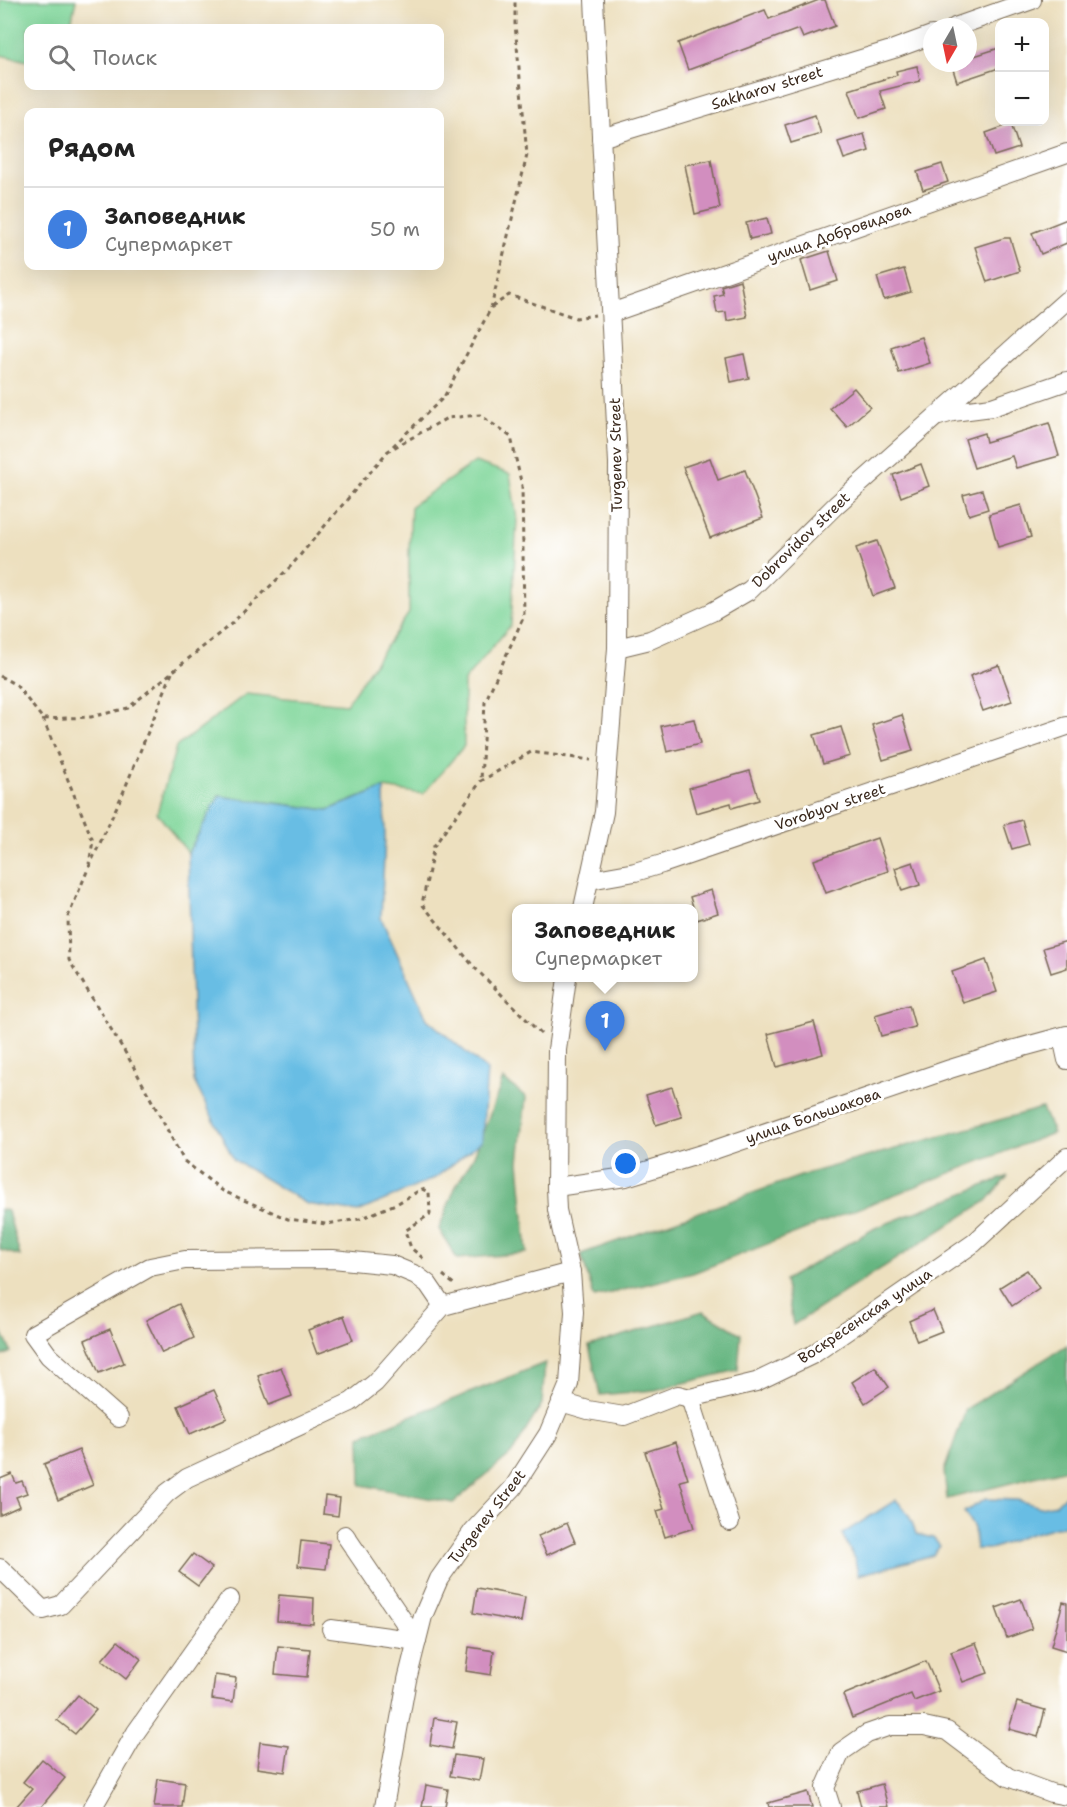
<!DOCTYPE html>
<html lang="ru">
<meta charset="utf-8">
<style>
:root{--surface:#fff;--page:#f2f2f2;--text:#222;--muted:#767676;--line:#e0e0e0;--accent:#1f6fb2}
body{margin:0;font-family:"Shantell Sans",sans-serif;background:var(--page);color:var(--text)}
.controls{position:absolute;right:18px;top:18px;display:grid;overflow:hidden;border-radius:12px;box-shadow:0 6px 24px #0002}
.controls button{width:54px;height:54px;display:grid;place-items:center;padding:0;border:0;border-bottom:2px solid var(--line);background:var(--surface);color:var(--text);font:30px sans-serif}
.compass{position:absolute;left:923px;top:18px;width:54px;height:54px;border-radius:50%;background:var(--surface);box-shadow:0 6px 24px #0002;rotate:189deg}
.you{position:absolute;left:626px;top:1164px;width:21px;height:21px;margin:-15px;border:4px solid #fff;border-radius:50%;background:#1a73e8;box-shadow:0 0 0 9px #1a73e833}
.badge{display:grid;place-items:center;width:39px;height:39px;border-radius:50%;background:var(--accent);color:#fff;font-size:20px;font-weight:700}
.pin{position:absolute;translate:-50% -50px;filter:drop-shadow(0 2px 3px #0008)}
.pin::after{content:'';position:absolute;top:32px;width:21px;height:18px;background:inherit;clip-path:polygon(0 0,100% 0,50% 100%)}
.popup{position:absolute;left:512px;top:904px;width:186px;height:78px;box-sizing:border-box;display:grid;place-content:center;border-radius:12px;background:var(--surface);filter:drop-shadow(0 2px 4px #0005);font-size:20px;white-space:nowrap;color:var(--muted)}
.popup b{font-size:22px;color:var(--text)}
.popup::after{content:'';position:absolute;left:50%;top:100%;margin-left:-12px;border:12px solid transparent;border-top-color:var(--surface)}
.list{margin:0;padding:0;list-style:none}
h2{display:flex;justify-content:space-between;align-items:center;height:78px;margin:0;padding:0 24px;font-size:26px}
h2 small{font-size:20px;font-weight:400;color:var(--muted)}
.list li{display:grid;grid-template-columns:39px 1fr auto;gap:18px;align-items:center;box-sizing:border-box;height:84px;padding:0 24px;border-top:2px solid var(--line)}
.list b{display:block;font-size:22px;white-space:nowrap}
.list p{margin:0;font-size:20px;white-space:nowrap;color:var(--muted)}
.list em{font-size:20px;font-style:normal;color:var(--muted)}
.icon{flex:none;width:33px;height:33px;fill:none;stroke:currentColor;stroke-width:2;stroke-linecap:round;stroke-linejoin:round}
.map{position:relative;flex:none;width:1067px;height:1807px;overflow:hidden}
.search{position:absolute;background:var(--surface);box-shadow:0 6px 24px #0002;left:24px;top:24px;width:420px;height:66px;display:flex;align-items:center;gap:15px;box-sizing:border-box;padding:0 21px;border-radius:12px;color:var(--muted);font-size:22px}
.panel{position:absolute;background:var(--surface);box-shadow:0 6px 24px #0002;left:24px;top:108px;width:420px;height:162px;border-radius:12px}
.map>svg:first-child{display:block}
.green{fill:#7ed599;stroke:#5c805c;stroke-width:1.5}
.forest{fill:#66b681;stroke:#507050;stroke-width:1.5}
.water{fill:#67bde4;stroke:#517481;stroke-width:1.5}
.building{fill:#d28ebf}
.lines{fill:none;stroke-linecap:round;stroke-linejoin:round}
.minor-casing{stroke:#796a56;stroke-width:20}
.path{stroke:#796a56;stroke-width:3;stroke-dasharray:4.5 4.5;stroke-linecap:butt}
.minor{stroke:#fff;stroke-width:18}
.labels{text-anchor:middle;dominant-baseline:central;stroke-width:6;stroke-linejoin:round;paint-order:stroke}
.street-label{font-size:15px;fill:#3b2a1e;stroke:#fff}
</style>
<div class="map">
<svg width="1067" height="1807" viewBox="0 0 1067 1807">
<rect width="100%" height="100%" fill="#fff"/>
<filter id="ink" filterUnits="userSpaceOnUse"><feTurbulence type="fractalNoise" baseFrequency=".0167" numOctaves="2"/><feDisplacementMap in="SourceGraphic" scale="12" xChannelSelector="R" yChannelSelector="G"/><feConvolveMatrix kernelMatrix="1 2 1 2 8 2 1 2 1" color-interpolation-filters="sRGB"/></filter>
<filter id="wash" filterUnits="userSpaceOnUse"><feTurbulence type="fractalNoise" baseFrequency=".008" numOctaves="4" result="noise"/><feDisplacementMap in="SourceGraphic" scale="24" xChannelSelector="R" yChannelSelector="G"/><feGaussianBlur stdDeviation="1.35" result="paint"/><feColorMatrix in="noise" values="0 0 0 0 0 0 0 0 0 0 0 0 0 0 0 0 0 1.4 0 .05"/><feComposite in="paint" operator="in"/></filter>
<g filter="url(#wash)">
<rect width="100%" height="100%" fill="#ede0bf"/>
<g class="green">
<path d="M0,0H76L70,28H28V61L0,55Z"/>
<path d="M475,462L510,474L517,519L511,625L464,681V746L423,794L384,788L328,810L219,796L188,853L157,813L176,747L246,694L346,704L409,613V552L411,506Z"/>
</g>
<g class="forest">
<path d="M503,1079L526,1097L519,1162L527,1253L457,1259L439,1229L455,1188L474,1156Z"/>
<path d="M1042,1108L1053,1133L693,1273L594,1297L581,1254L809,1173Z"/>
<path d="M1008,1176L988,1200L793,1325L785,1280L875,1228Z"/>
<path d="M0,1209L8,1211L20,1256L0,1250Z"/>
<path d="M703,1311L741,1334L738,1370L655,1390L600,1395L589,1346Z"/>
<path d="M0,1327L11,1352L0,1357Z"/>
<path d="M1067,1345V1469L947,1499L944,1471L966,1409Z"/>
<path d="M545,1363L542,1404L513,1452L453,1503L361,1485L360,1436Z"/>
</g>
<g class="water">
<path d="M384,788L385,838L381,918L427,1019L487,1070L482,1141L435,1178L358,1212L307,1204L234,1160L194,1081L188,853L219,796L328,810Z"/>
<path d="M1067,1493V1524L1027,1535L991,1549H976L974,1528L964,1512L986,1499L1018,1500L1040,1507L1056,1504Z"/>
<path d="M896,1500C907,1511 912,1519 916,1534L933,1538L940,1546L933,1555L858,1575L855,1560L842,1534Z"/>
</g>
<g id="blocks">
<g class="building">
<path d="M819,0H825L835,26L803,38L799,29L688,70L678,43L765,10L769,19Z"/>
<path d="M999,48V68L957,82L951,63H968V58Z"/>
<path d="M917,66L920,81L880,91L886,109L859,118L849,90L897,75L896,71Z"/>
<path d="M815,115L821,134L791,143L785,125Z"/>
<path d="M1011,124L1019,148L994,156L986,133Z"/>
<path d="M864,134L869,151L844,159L838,142Z"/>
<path d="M711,160L720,208L695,214L685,165Z"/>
<path d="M942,164L948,182L923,190L917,172Z"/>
<path d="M767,218L771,234L750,239L746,223Z"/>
<path d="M1067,219V243L1041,254L1032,233Z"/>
<path d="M1004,238H1010L1020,271L987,282L975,247Z"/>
<path d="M829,251L838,281L810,290L801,260Z"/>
<path d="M904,269L911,292L884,300L877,277Z"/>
<path d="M740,280L747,317L727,321L726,312L717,313L714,296L723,294L721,286Z"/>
<path d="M921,337L930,363L899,373L891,347Z"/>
<path d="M744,354L749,378L731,382L726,358Z"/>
<path d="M854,388L870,407L847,427L830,408Z"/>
<path d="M1049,423L1059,456L1016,468L1012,456L974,468L965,439L984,433L986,442Z"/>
<path d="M710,458L718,480L745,470L763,518L710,538L683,467Z"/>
<path d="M921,464L929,486L901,497L893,475Z"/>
<path d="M982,490L988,509L969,515L963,495Z"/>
<path d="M1021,505L1031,537L998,547L989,514Z"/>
<path d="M877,541L895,588L873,596L856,548Z"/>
<path d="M999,665L1012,701L983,711L970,676Z"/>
<path d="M902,715L913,751L883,760L872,725Z"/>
<path d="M694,719L700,744L667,752L661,726Z"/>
<path d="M841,727L850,756L823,764L814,735Z"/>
<path d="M750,771L759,800L732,808L731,803L696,813L689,788Z"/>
<path d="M1022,820L1029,844L1012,849L1004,825Z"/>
<path d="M877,838L888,871L826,893L814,860Z"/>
<path d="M913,862L920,885L902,891L895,868Z"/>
<path d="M711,890L718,913L697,920L690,897Z"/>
<path d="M1067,941V968L1051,973L1043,948Z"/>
<path d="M986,960L997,992L963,1003L952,972Z"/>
<path d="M909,1005L915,1027L881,1036L875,1015Z"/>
<path d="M814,1022L823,1054L777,1067L768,1034Z"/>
<path d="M672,1087L682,1117L656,1125L646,1095Z"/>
<path d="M1027,1270L1039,1288L1012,1306L1000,1287Z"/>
<path d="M179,1304L194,1338L162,1353L146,1320Z"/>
<path d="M933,1310L942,1331L917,1341L909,1321Z"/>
<path d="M344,1316L353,1340L317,1354L308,1330Z"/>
<path d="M110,1329L124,1363L99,1373L85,1340Z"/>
<path d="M281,1367L292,1396L269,1405L258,1376Z"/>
<path d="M875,1367L889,1387L865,1403L852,1382Z"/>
<path d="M214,1390L227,1418L190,1434L178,1406Z"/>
<path d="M676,1442L688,1479L680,1481L694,1528L665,1537L657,1511L664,1509L645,1452Z"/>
<path d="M79,1450L93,1485L58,1500L44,1464Z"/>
<path d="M12,1474L16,1483L22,1481L27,1493L16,1497L20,1506L0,1515V1479Z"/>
<path d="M325,1496L340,1498L338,1516L323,1514Z"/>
<path d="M567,1523L575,1542L547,1555L538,1536Z"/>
<path d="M301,1541L329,1544L326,1569L298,1566Z"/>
<path d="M193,1554L212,1568L198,1586L179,1572Z"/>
<path d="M477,1588L525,1597L521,1622L473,1613Z"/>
<path d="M279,1595L314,1598L313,1624L277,1621Z"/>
<path d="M1021,1599L1032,1629L1007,1638L996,1608Z"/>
<path d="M1063,1602L1067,1603V1651L1051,1646Z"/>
<path d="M118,1641L141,1659L126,1679L102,1660Z"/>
<path d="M976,1643L988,1673L963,1682L951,1652Z"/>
<path d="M278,1646L310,1649L307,1677L275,1674Z"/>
<path d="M469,1647L494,1651L491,1675L466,1671Z"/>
<path d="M926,1661L939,1691L914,1701L911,1694L852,1718L843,1695Z"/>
<path d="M215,1675L236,1678L233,1702L212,1699Z"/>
<path d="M78,1695L96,1710L75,1734L57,1720Z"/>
<path d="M1017,1702L1045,1710L1038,1737L1009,1729Z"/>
<path d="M434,1718L457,1722L452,1749L430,1745Z"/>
<path d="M260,1742L289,1746L285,1772L257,1768Z"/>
<path d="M454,1755L483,1759L479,1781L450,1776Z"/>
<path d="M42,1759L65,1778L41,1807H16L32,1789L23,1782Z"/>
<path d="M158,1779L185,1783L182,1807H154Z"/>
<path d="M882,1784L888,1807H861L857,1791Z"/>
<path d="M426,1785L448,1789L445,1807H422Z"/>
<path d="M808,1792L812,1807H769L768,1803Z"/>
</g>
</g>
</g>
<g filter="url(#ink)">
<use href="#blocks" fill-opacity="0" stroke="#796a56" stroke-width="1.5"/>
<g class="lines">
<defs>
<g id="minor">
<path d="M955,27L1032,0"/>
<path d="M601,138L894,49L932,35"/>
<path d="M611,313L1067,153"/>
<path d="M939,416L953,412L992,407L1067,381"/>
<path d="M617,648L650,640L712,612L750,590L836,505L1067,300"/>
<path d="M590,880L635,872L662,864L1067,726"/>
<path d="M583,908L604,812L617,648L618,463L594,0"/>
<path d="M1062,1037L1067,1060"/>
<path d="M556,1187L626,1177L711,1151L950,1069L1008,1051L1067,1035"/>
<path d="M690,1398L730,1522"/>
<path d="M561,1402L588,1410L624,1416L678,1395L690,1398L756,1382L812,1355L974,1243L1067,1157"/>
<path d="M119,1418L49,1356L33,1334L150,1267L185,1260L333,1259L392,1265L416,1275L428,1284L443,1306"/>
<path d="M345,1535L417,1641"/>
<path d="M0,1568L43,1610L61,1605L167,1493L187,1478L351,1402L375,1383L443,1306L571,1272"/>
<path d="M331,1629L417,1641"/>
<path d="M93,1807L136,1732L230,1599"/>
<path d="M384,1807L407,1680L423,1616L439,1579L473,1531L513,1488L548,1434L569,1384L574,1312L571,1272L557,1210L556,1187L557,1050L567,978"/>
<path d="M831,1807L825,1788L841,1752L867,1734L890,1726H924L947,1731L1008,1777L1051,1793L1067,1796"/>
</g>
</defs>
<use href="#minor" class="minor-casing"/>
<g class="path">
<path d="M492,307L509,295L576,318L595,315"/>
<path d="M393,446L444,397L491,308L527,155L515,24V0"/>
<path d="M172,673L123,793L88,869L68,917L69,960L131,1062L184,1161L223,1191L288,1219L326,1224L360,1219L398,1203L422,1189L429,1192L430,1214L405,1231L411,1248L424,1259"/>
<path d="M0,676L16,685L43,719L91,717L128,708L231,624L291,566L388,451L447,418L480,415L511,437L522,486L524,616L485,702L481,781"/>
<path d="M43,719L93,841L89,864"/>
<path d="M541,1034L474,967L422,904L434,846L481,781L531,752L591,760"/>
<path d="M443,1275L456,1286"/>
</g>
<use href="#minor" class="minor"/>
</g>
</g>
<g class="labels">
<g class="street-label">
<text transform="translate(767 88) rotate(-17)">Sakharov street</text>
<text transform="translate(839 233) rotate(-19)">улица Добровидова</text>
<text transform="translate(616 455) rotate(-91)">Turgenev Street</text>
<text transform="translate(801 540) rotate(-44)">Dobrovidov street</text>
<text transform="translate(830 807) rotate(-19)">Vorobyov street</text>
<text transform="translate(813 1116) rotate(-19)">улица Большакова</text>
<text transform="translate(865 1316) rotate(-34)">Воскресенская улица</text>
<text transform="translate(487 1517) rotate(-52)">Turgenev Street</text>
</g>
</g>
</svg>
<div class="controls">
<button>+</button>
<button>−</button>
</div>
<svg class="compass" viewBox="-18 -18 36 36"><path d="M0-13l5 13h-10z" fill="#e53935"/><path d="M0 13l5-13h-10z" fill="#767676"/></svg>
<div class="you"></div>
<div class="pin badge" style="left:605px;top:1051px;background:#3f7fe0">1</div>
<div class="popup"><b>Заповедник</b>Супермаркет</div>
<div class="search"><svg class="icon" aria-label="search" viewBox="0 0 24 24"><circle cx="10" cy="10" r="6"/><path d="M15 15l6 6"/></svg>Поиск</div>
<section class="panel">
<h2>Рядом<small></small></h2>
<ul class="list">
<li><span class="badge" style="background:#3f7fe0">1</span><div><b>Заповедник</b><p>Супермаркет</p></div><em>50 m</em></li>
</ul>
</section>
</div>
